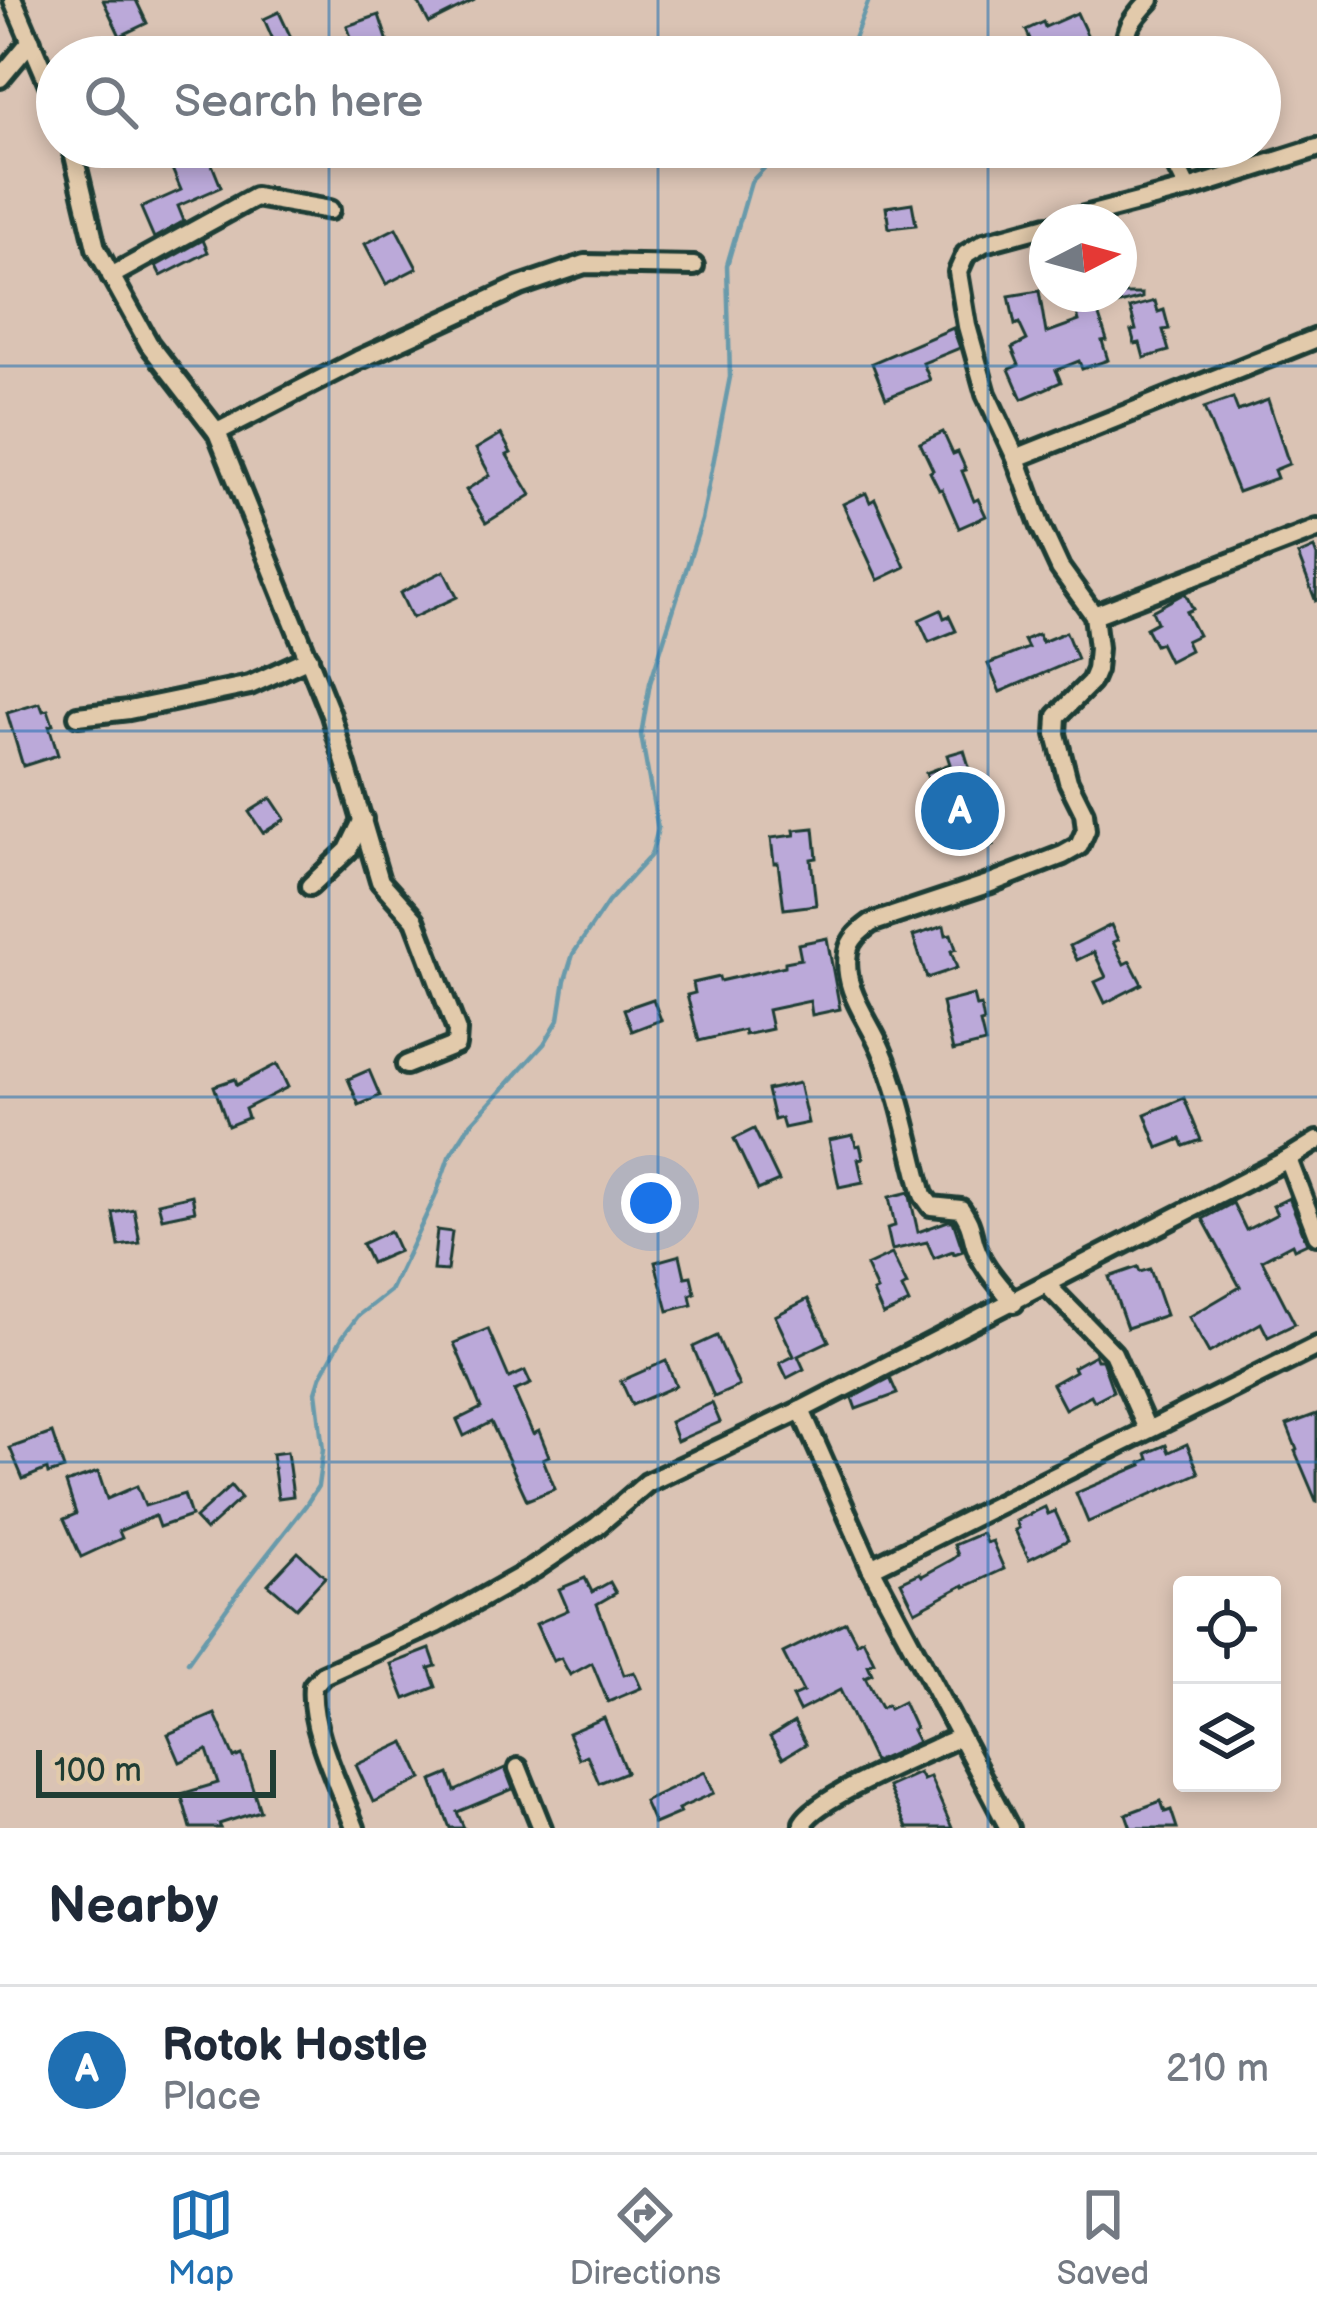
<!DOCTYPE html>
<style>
:root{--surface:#fff;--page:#f2f2f3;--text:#1f2937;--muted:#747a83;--line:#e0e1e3;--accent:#1f6fb2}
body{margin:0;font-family:"Balsamiq Sans",sans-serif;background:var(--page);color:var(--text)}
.controls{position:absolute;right:36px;bottom:36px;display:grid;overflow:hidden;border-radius:12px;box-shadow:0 6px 18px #0003}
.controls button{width:108px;height:108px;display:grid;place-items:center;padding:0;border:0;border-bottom:3px solid var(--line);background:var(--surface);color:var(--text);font:60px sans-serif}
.compass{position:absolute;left:1029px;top:204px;width:108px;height:108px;border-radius:50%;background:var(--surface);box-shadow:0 6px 18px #0003;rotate:84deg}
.scale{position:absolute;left:36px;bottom:30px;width:240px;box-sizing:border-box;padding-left:12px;border:6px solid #1f3d34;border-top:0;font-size:33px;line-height:42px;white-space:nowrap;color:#1f3d34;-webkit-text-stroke:9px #e2caab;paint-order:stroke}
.you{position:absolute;left:651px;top:1203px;width:42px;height:42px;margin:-30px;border:9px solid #fff;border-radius:50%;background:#1a73e8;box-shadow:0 0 0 18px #1a73e833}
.badge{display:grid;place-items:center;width:78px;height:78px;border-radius:50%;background:var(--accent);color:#fff;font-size:39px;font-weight:700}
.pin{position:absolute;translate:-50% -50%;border:6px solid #fff;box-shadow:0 3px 12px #0006}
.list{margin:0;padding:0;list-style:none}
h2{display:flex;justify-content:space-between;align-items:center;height:156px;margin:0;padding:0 48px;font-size:51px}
h2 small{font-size:39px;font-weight:400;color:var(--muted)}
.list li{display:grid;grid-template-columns:78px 1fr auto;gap:36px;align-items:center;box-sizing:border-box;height:168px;padding:0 48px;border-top:3px solid var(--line)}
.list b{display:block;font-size:45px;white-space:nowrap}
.list p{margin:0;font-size:39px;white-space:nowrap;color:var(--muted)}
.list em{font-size:39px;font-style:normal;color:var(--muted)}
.icon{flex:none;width:66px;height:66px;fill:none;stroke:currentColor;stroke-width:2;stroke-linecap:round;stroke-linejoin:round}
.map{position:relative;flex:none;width:1317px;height:1828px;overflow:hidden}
.search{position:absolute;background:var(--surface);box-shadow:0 6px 18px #0003;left:36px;right:36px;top:36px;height:132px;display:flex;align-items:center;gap:30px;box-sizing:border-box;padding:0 42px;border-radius:66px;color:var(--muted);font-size:45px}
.sheet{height:324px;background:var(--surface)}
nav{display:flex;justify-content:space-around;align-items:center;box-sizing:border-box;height:168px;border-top:3px solid var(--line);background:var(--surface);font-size:33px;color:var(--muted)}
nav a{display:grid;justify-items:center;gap:6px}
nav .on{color:var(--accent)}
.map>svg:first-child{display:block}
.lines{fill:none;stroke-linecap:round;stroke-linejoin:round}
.stream{stroke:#689aab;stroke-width:4.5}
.building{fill:#bba9d9;stroke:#1f3d34;stroke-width:3}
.street-casing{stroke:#1f3d34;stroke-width:26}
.street{stroke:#e2caab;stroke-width:16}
.grid{fill:none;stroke:#1f6fb2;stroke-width:3;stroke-opacity:0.55}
</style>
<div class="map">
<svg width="1317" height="1828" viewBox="0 0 1317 1828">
<rect width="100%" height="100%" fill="#dac3b4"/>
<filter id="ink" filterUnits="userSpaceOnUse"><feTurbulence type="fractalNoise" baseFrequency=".00833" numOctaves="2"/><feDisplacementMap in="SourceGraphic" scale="24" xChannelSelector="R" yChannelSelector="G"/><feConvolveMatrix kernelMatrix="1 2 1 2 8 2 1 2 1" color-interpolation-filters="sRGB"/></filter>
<g filter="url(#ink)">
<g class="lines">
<g class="stream">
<path d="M847,57L869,0"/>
<path d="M188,1662L238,1592L306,1505L318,1486L323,1450L316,1392L321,1376L343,1336L358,1316L390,1291L435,1197L449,1157L469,1126L544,1044L559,1019L565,980L573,954L608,902L651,855L658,829L641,735L650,683L702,520L730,377L727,265L751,182L784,147"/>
</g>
</g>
<g class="building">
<path d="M103,0H136L147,23L120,36Z"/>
<path d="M417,0H475L429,23Z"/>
<path d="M279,12L294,44L278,51L264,19Z"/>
<path d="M1077,13L1089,39L1050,57H1038L1026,30L1043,22L1045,27Z"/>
<path d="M379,15L389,45L358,56L347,26Z"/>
<path d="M171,147H205L221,187L178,206L184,221L154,238L141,208L181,190L164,150Z"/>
<path d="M912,203L916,225L889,228L886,207Z"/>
<path d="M396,228L417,268L386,284L365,244Z"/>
<path d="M203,240L208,252L161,276L156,266Z"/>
<path d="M1039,291L1046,333L1079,321L1072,294H1142V298L1097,310L1107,340L1102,341L1108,360L1082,369L1079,361L1056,370L1061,382L1022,399L1009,369L1019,365L1012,348L1027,340L1019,323L1015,325L1009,296Z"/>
<path d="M1155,301L1158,312L1164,310L1169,329L1163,330L1169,351L1144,358L1140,343L1135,344L1131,331L1136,330L1130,308Z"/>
<path d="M953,328L960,348L923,363L930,380L886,398L872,363Z"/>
<path d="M1233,398L1238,411L1268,400L1289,464L1274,470L1277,478L1238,492L1204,408Z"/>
<path d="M943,432L953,454L958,452L966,470L962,471L974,501L978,499L986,516L959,528L942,489L939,490L930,472L933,470L920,443Z"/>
<path d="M501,434L511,453L507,455L531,495L486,523L466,490L490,475L476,449Z"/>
<path d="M866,493L870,502L875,499L905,567L878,580L843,504Z"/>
<path d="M1314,548L1317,556L1316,602L1298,555Z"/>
<path d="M444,571L457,597L412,618L400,593Z"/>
<path d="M1185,593L1193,609L1186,612L1198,635L1186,641L1190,650L1169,661L1160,643L1155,645L1146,628L1157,622L1152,611Z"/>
<path d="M941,610L944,618L949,616L956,631L929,642L919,620Z"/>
<path d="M1066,632L1077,659L1000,692L988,664L1028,648L1024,640L1038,634L1042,642Z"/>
<path d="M40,703L43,711L48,710L53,725L49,726L58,755L23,766L7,713Z"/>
<path d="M964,750L993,845L970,852L964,836L949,842L926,773L950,764L947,755Z"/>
<path d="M271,798L285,819L263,833L249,812Z"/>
<path d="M814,828L817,858L811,859L816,905L784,909L778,863H774L771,838L795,835L794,830Z"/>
<path d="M1111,925L1118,940L1113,942L1124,964L1130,961L1142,984L1105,1003L1095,982L1106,977L1094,952L1077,960L1070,946Z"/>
<path d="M944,926L946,935L951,934L956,949L951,951L957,968L927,978L913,936Z"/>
<path d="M827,938L840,1009L812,1015L810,1001L768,1010L772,1029L745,1035L744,1030L699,1041L687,995L695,993L693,983L719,977L720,981L785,966V962L801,959L798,944Z"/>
<path d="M973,995L976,1007L981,1006L984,1022L980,1023L985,1043L953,1051L942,1003Z"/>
<path d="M653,999L661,1020L632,1031L624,1009Z"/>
<path d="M277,1064L288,1087L245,1109L248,1118L228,1126L214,1086L235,1079L237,1085Z"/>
<path d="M369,1070L380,1096L359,1105L348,1079Z"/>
<path d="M799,1083L808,1123L784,1128L781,1118L774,1120L767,1090Z"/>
<path d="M1184,1098L1201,1140L1184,1146L1181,1139L1158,1148L1145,1114Z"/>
<path d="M754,1129L779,1181L758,1190L734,1139Z"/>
<path d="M853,1135L856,1146L860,1145L863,1158L858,1159L863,1182L839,1187L829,1140Z"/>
<path d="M909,1192L918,1232L948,1221H953L963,1251L954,1254L953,1251L934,1258L927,1242L892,1250L887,1228L895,1226L889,1197Z"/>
<path d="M192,1195L195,1211L162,1218L158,1203Z"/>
<path d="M1289,1198L1307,1243L1294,1249L1292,1244L1262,1260L1295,1324L1268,1337L1261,1323L1209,1353L1189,1317L1240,1287L1203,1219L1233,1203L1246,1230L1277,1214L1273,1206Z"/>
<path d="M134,1209L140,1243L119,1246L113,1213Z"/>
<path d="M437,1230L452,1232L447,1271L433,1270Z"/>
<path d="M390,1231L399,1251L371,1263L362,1244Z"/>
<path d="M892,1254L907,1285L902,1288L909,1303L883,1315L873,1292L877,1290L866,1266Z"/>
<path d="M680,1255L685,1277L691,1276L695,1293L690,1295L692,1305L668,1311L655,1262Z"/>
<path d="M1138,1267L1140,1272L1150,1269L1166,1315L1127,1328L1109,1277Z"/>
<path d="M808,1299L829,1341L798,1356L804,1369L787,1378L780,1363L794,1356L775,1316Z"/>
<path d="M488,1329L509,1378L525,1371L531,1384L514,1391L533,1434L539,1431L549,1456L543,1459L555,1489L527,1500L491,1422L464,1436L457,1420L481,1408L454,1343Z"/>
<path d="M717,1336L739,1386L714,1397L693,1347Z"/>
<path d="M1095,1355L1097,1360H1102L1113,1391L1094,1401L1091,1395L1065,1409L1052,1384L1075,1371L1073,1367Z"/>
<path d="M666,1361L676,1386L632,1405L621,1381Z"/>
<path d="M890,1378L897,1394L856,1409L852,1398Z"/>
<path d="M712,1403L720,1422L677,1441L670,1422Z"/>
<path d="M1317,1414V1503L1295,1451L1297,1450L1287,1425Z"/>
<path d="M52,1433L64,1469L48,1474L47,1469L23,1479L10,1448Z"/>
<path d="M1187,1444L1199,1473L1088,1522L1076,1493L1142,1465L1141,1463L1149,1459L1147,1453L1166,1445L1169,1452Z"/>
<path d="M287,1452L293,1496L278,1498L272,1454Z"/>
<path d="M98,1472L107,1499L137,1486L145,1506L184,1494L191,1516L159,1527L155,1516L119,1531L122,1538L81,1557L64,1519L76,1514L66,1483Z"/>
<path d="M231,1486L241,1498L206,1530L195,1518Z"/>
<path d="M1045,1507L1048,1514L1055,1511L1068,1540L1029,1559L1015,1530L1019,1528L1016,1521Z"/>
<path d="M982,1533L986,1543L992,1541L1004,1569L965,1587L964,1585L915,1611L901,1582L920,1573L922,1576L953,1559L958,1555L954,1545Z"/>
<path d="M298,1552L325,1577L296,1608L268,1584Z"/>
<path d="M585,1578L592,1592L610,1582L616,1593L597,1604L624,1675L634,1672L641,1688L608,1702L592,1663L570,1675L561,1658L553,1661L536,1624L568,1610L559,1589Z"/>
<path d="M846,1622L857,1643L863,1639L874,1662L868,1665L872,1674L865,1677L881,1708L887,1705L889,1709L903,1702L915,1728L912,1730L918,1742L874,1762L840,1690L799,1711L792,1697L803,1692L783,1653Z"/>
<path d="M430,1649L436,1666L429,1668L436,1687L405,1699L391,1664Z"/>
<path d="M215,1714L234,1758L242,1755L260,1811L219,1824L221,1828H191L181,1794L218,1783L207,1750L180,1762L168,1734Z"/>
<path d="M604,1718L626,1772L599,1783L587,1755L579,1759L568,1733Z"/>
<path d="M794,1722L806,1744L783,1758L770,1737Z"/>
<path d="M405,1742L422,1779L373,1802L356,1765Z"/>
<path d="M505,1768L513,1789L457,1812L464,1828H450L432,1781L449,1774L455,1791Z"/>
<path d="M705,1772L714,1793L678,1809L680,1813L654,1824L644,1801Z"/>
<path d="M919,1773L923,1780L930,1777L952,1828H907L888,1787Z"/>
<path d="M1161,1801L1165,1812L1171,1810L1177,1828H1131L1126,1814Z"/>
</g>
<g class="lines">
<defs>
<g id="street">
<path d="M13,0L57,103"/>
<path d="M1127,57C1122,31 1132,19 1150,0"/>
<path d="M0,78L31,41"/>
<path d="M72,147L96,248L149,344L217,432L331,715L380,881L415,920L457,1031L456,1045L406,1065"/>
<path d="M1167,147L1188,189L1317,148"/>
<path d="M1061,222L1188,189"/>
<path d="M111,276L255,197L330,210"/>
<path d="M217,432L358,360L520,286L585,264L694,266"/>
<path d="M1016,458L1317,338"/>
<path d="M1094,615L1317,529"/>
<path d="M78,716L129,710L250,685L309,658"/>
<path d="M310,886L348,850L363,819"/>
<path d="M1288,1159L1317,1141"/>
<path d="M1046,1284L1113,1353L1147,1429"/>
<path d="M1014,1303C1000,1285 982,1267 975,1245C970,1228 972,1226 961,1209L931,1206L923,1195C910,1147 901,1095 881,1049C868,1018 842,990 848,952C850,939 860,931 871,923L988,884L1063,855L1079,846L1086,830L1084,813L1068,781L1056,734L1057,716L1091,682L1096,670L1098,648L1094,615L1060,568L1041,527L1016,458L986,394L967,326L958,272L966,254L984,243L1047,226"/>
<path d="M801,1410L871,1568L1009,1828"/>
<path d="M871,1568L1317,1346"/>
<path d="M518,1768L542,1828"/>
<path d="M355,1828C340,1787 309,1729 313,1686L323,1675L436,1624L534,1569L597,1526L647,1483L801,1410L1288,1159L1317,1235"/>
<path d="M804,1828L803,1823C817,1797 926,1753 959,1737"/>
</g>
</defs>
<use href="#street" class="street-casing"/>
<use href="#street" class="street"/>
</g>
</g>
<path class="grid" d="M329,0V57M658,0V57M988,0V57M329,147V1828M658,147V1828M988,147V1828M0,366H1317M0,731H1317M0,1097H1317M0,1462H1317"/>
</svg>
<div class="controls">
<button><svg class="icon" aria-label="locate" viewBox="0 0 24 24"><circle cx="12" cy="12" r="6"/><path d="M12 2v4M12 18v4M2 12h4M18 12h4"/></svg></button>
<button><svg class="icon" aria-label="layers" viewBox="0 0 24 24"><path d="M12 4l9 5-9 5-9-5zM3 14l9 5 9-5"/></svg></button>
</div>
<svg class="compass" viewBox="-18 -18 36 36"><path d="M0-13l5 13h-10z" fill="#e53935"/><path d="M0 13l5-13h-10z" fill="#747a83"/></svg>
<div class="scale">100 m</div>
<div class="you"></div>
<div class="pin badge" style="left:960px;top:811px">A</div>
<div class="search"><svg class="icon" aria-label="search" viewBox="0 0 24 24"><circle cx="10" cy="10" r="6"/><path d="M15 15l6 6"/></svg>Search here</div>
</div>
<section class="sheet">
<h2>Nearby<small></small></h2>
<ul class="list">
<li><span class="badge">A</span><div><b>Rotok Hostle</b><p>Place</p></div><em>210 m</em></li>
</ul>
</section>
<nav>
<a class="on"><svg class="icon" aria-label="map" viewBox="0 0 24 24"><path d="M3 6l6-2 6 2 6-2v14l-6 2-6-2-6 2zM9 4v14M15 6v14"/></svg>Map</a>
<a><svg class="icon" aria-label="directions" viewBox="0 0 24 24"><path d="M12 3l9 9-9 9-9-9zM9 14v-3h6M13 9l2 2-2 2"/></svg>Directions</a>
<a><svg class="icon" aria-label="saved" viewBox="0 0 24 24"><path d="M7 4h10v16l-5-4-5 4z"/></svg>Saved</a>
</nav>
